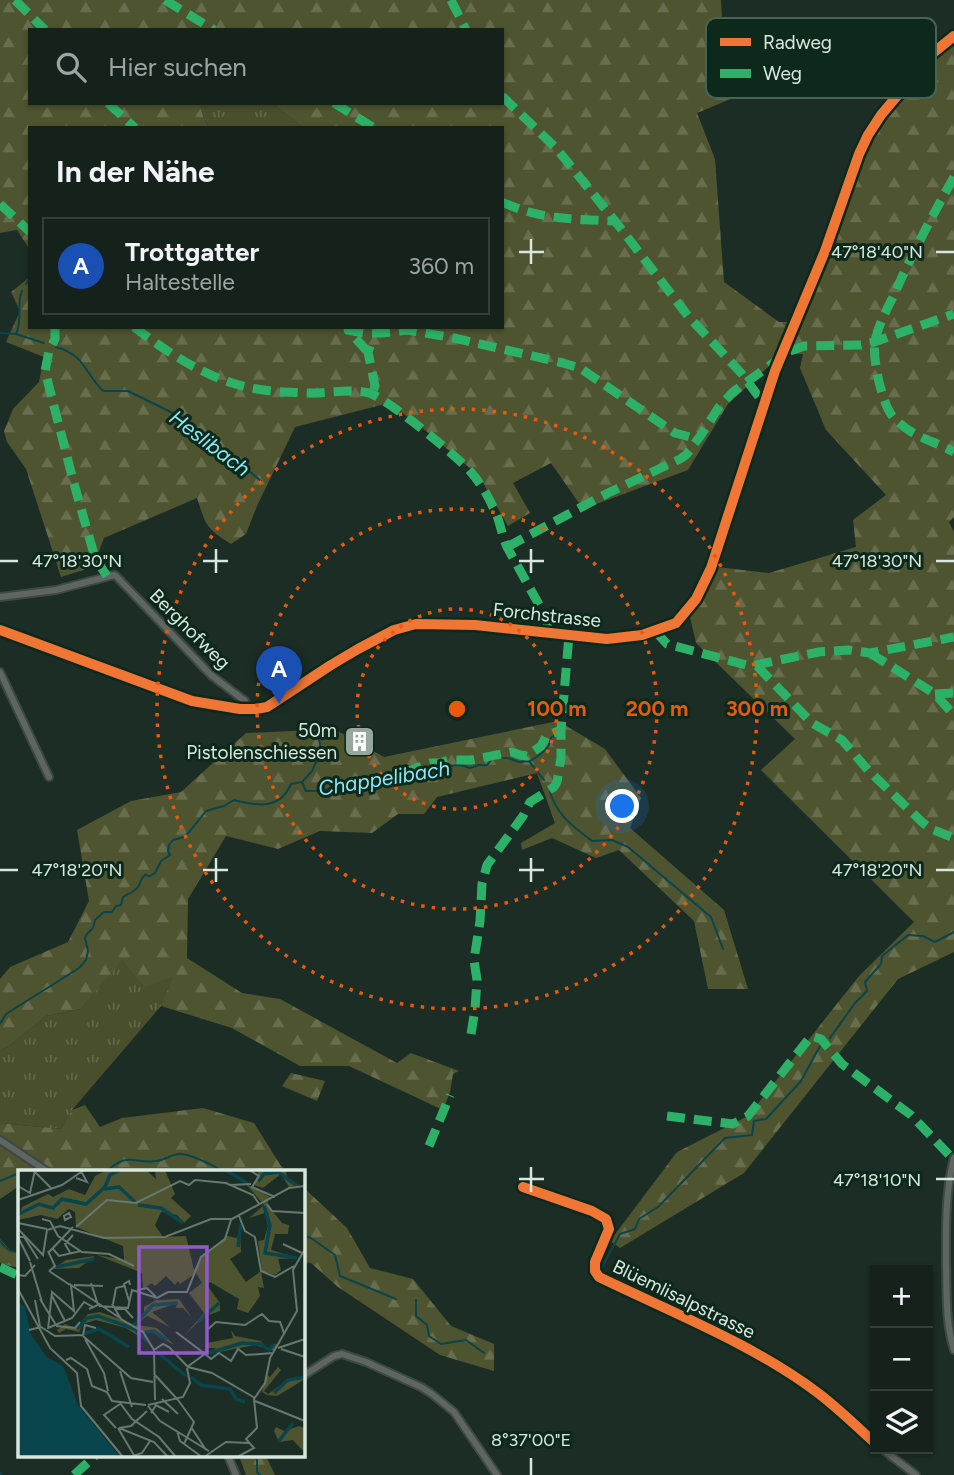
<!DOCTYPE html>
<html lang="de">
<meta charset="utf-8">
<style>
:root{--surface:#15221c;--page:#222f29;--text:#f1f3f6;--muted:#9da4a3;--line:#343f3b;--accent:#ea580c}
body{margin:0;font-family:Figtree,sans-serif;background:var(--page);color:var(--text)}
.controls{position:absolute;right:21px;bottom:21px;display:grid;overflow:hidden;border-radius:0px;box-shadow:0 2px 5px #0004}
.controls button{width:63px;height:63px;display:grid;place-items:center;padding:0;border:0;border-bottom:2px solid var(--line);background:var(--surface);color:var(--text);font:35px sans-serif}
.you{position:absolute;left:623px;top:807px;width:24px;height:24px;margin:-18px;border:5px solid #fff;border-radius:50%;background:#1a73e8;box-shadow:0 0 0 10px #1a73e833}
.badge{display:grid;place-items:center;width:46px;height:46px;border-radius:50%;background:var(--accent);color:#fff;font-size:23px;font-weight:700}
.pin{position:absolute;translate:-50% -58px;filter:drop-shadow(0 2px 4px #0008)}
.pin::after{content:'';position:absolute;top:37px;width:24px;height:21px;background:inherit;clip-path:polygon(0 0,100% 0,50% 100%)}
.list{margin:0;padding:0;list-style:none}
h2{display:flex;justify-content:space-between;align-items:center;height:91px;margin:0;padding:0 28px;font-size:30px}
h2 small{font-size:23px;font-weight:400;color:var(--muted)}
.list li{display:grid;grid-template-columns:46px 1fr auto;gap:21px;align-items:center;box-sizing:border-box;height:98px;margin:0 14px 14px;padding:0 14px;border:2px solid var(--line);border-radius:0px}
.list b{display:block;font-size:26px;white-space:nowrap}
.list p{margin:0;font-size:23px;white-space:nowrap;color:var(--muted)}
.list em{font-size:23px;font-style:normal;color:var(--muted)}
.icon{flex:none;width:38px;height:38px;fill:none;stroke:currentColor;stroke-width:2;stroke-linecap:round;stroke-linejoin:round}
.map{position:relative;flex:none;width:954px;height:1475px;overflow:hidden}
.search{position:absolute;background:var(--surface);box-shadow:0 2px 5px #0004;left:28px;top:28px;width:476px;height:77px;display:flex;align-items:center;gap:18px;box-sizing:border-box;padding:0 24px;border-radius:0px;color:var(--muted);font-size:26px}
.panel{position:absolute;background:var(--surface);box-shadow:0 2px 5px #0004;left:28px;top:126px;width:476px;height:203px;border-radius:0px}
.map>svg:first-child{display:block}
.grass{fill:url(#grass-tufts)}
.forest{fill:url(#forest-firs)}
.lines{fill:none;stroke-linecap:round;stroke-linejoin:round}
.stream{stroke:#09454c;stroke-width:2}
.street-casing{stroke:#3c4943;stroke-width:10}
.street{stroke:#5f6560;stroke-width:6}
.quiet{stroke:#2db169;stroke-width:9;stroke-dasharray:18 9;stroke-linecap:butt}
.cycleway-casing{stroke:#0c291c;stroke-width:15}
.cycleway{stroke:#f07635;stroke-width:10}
.ticks{fill:none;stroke:#d8e8df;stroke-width:2.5}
.ring{fill:none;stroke:#e8590c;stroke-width:3.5;stroke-dasharray:3.5 7}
.labels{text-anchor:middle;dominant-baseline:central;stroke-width:6;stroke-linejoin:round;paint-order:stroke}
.street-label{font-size:19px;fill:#d8e8df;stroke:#0c291c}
.poi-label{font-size:19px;fill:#d8e8df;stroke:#0c291c;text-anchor:end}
.water-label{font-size:21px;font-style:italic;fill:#8ce8f7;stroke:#0c291c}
.inset-river{fill:none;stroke:#09454c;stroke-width:3.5}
.inset-road{fill:none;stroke:#67786f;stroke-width:2}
.view{fill:#925bc7;fill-opacity:0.15;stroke:#925bc7;stroke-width:3.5}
.inset-edge{fill:none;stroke:#d8e8df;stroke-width:3.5}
.key{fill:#0c291c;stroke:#496256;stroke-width:2}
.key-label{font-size:19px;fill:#d8e8df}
.ticks-label{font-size:18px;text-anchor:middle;fill:#d8e8df;stroke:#0c291c;stroke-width:6;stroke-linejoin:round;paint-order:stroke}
.centre{fill:#e8590c;stroke:#0c291c;stroke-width:3.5}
.ring-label{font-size:21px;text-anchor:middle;font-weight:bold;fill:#e8590c;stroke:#0c291c;stroke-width:6;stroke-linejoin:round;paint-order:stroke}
</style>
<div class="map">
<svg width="954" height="1475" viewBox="0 0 954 1475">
<defs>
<pattern id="grass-tufts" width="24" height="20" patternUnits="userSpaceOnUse" patternTransform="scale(1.75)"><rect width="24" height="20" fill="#494e2c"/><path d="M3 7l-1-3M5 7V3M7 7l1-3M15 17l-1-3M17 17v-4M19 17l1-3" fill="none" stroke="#62684a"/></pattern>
<pattern id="forest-firs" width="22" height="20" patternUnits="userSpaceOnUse" patternTransform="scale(1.75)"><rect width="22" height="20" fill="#4e542f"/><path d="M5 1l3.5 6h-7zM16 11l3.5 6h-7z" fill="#676d4d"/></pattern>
</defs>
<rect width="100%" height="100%" fill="#1c2d25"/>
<g class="grass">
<path d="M199,103H273L303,128H209L203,116Z"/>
<path d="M122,959L174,975L161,1006L72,1110L61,1129L0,1123V1050L9,1046L46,1016L81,1009Z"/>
</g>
<g class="forest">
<path d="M0,0H721L722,19L750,91L697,113L715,159L724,282L779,322H795L881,115L933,53L954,36V517L949,522L954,532V952L898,979L744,1173L620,1248L610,1241L677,1152L748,1116L859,976L914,922L761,770L795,739L696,643L690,617L717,567L769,573L856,547L853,520L886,495L826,430L800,368L803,354H782L728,404L688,470L583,509L551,463L513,483L530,513L508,526L479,476L420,426L389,403L295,427L257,506L246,534L231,544C206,528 206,526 197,498L104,538L93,567L61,577L26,469L7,442L4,431L13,409L39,382L44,357L6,342L20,311L11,292L30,277V327H502V128H303L273,103H502V30H30V103H199L203,116L209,128H30V250L17,230L0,233Z"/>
<path d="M558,721L605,749L641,798L630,828L724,910L748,989H708L694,921L619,850L596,858L552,838L522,850L521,843L555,823L537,773L437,797L424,814H398L372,833L320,831L278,849L226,836L188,899L187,958L242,993L280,999L397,1063L411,1053L459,1071L453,1074L450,1092L443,1110L349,1066H300L232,1028L161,1006L173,976L145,987L122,960L81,1009L46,1016L9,1046L0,1050V979L10,967L68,942L89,901L77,830L131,801L181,792L246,733L334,729L384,757Z"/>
<path d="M291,1073L325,1081L317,1101L282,1086Z"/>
<path d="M85,1105L100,1127L122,1118L203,1108L254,1123L281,1166L287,1172H19V1186L0,1199V1123L61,1129L72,1110Z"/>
<path d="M303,1187L347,1228L370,1268L413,1279L451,1326L494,1344V1371L440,1355L338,1287L311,1263L303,1262Z"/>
<path d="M0,1239L10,1250L19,1253V1268L2,1264L0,1262Z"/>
<path d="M239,1456H266L275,1475H246Z"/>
</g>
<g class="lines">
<g class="stream">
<path d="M26,284L30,278"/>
<path d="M0,333L16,334L44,343"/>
<path d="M16,334C23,319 16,304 22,291"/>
<path d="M56,347C85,355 84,372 103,391H128L183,418L201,439L239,463L261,481"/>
<path d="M530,761C540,755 550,749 551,738L555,735"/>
<path d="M303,781L312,771L316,762L323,759L319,739"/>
<path d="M550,792C558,817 573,826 592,841L612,840L628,847L711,917L723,949"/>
<path d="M0,1024L6,1014L79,968L86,960L88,951L85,938L87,934L93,928L95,920L104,912H112L116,906L121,905L123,897C128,894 134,892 138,887C141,882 140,879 145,875L150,876L155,873L161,861L170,855L168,851L169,845L173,840L184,837L190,831L206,811L224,806L234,800C257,806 280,810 291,784L302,782L306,791H319L337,787H358L397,780L416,771H428L436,767L461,765L470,768L479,765H487L493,758H508L519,762L529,761L544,780"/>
<path d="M830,1038L855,1003L867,991L865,982L881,964L882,956L908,935L923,936L935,942L954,932"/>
<path d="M23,1172H28"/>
<path d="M106,1172C128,1151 133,1164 157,1161C164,1160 171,1155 178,1154C186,1152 216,1166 223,1172"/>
<path d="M0,1181L19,1173"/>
<path d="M303,1236L311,1238L335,1255L340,1276L396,1299"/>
<path d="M0,1241C5,1249 10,1252 19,1252"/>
<path d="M601,1269L620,1234L635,1229L639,1219L658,1207L725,1138L752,1135L754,1121L766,1119L801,1081L820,1046"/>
<path d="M416,1300V1316L427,1325L429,1336L441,1344L466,1340L484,1353"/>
<path d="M255,1456L257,1459V1472L260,1475"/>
<path d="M0,1473L2,1475"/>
</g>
<defs>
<g id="street">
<path d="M0,597L56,590L114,575L117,577L211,675L245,701L249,709"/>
<path d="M0,630L192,701L240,709H256L267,707L331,665L358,649L394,630L416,624L475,625L607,639L642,635L676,623L696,599L711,568L775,371L825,251L859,154L868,135L881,115L933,53L954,36"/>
<path d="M0,672L49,777"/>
<path d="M0,1140L48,1172"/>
<path d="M954,1158C945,1192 946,1227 946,1262C947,1292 945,1321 954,1350"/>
<path d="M523,1187L592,1211L606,1219L609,1229L595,1262V1271L599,1277C671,1312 755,1345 818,1393C838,1408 856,1426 875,1443"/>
<path d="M303,1376L334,1356L342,1354L366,1362L421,1387L432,1394L454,1412L497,1475"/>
<path d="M882,1449L916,1475"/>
<path d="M228,1456L236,1475"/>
</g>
</defs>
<use href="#street" class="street-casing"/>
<use href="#street" class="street"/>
<g class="quiet">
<path d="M15,0L45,30"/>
<path d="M165,0L214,30"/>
<path d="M451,0L466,30"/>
<path d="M502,96L556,148L615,221L688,316L742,374L764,404"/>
<path d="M108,103L135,128"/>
<path d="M334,103L374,128"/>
<path d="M954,177C932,216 911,256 893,297C886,311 878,326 875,341C872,358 882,406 894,418C912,437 932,440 954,452"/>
<path d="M502,202C541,220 573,219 615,221"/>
<path d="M0,204L30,232"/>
<path d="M55,327V339L49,351L45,371L73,480L95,558L107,576"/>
<path d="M134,327C171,355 210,381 257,389C273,392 289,392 305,393C327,394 347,388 369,393C385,397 457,456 470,471C479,481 487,494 493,507C500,519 501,534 507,547L547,619L548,633"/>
<path d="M370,346L368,352L375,386L372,394"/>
<path d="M368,352L348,330L363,333H382L407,330L454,338L563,363L580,368L675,433L690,437L701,435"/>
<path d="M507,547L608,493L680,459L686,455L701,435L719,407L733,392L776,361L782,354L804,346L861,345L874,342L954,314"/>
<path d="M655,631L667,644L750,666L819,652L849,650L870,653L954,637"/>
<path d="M870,653L935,694L954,715"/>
<path d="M757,666L812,723L842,740L868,770L922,822L931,829L954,838"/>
<path d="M935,694L954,693"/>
<path d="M380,781L381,779L399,776L408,771L431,763H439L449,760H471L512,752L520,755L527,756L541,746L546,736L561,730"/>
<path d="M471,1034L475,1009L477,980L474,960L480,921L482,884L487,865L523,816L530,802L554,787L557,782L561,758V730L569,635"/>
<path d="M667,1116L733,1124L748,1116L811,1036L821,1039L842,1064L911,1115L953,1159"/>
<path d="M429,1146L450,1095"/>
<path d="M0,1267L19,1276"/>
<path d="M74,1475L95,1456"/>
</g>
<defs>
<g id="cycleway">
<path d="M0,630L192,701L240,709H256L267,707L331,665L358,649L394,630L416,624L475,625L607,639L642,635L676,623L696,599L711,568L775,371L825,251L859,154L868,135L881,115L933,53L954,36"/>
<path d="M523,1187L592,1211L606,1219L609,1229L595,1262V1271L599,1277C671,1312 755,1345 818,1393C838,1408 856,1426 875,1443"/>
</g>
</defs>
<use href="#cycleway" class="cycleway-casing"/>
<use href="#cycleway" class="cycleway"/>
</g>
<path class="ticks" d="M531,239V264M519,252H544M936,252H954M216,549V573M531,549V573M0,561H18M203,561H228M519,561H544M936,561H954M216,858V882M531,858V882M0,870H18M203,870H228M519,870H544M936,870H954M531,1167V1192M519,1179H544M936,1179H954M531,1458V1475"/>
<g class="ring">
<circle cx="457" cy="709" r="100"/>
<circle cx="457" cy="709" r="200"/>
<circle cx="457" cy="709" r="300"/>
</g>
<defs>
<symbol id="building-square" viewBox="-11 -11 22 22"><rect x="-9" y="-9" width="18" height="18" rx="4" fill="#96a79e" stroke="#0c291c"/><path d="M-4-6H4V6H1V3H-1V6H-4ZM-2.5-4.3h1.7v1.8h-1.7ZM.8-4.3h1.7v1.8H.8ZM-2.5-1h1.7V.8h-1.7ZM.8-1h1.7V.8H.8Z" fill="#fff"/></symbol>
</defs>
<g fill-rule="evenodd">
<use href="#building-square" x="342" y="724" width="35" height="35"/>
</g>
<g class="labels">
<g class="street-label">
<text transform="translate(547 615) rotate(6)">Forchstrasse</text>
<text transform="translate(190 629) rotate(45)">Berghofweg</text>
<text transform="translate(684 1299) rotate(26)">Blüemlisalpstrasse</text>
</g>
<g class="poi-label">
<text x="337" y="730">50m<tspan x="337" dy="22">Pistolenschiessen</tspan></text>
</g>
<g class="water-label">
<text transform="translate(210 443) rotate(37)">Heslibach</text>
<text transform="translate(384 778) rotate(-9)">Chappelibach</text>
</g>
</g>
<g transform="translate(18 1170)">
<rect width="287" height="287" fill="#1c2d25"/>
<path d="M128,0L138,9L137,0H147L157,24L153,28L173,46L166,53L159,45L143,42L137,55L145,67L168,66L176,100L184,86L209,66L219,68L222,60L223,82L212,89L228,112L243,101L246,118L240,117L242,126L230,143L219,139L221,129L192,112L189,115L202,133V141L185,147L165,167L186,143L171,123L184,113L178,103L162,114L160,111L157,115L148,106L137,116L134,113L125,119L124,103L79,85L106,90L105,76L58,57L57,42L51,39L39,49L23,45L0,50L4,37L30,24L35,27L51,19L67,25L77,6L87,1ZM241,0H268L269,11L281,15L271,17L263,4L245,18L236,15ZM227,13L252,27L249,34L264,53L271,55L270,64H257L253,80L280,88L260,89L263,100L257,105L244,101L240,71L246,70L250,56L247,43L231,48L246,35ZM77,86L61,98L35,99L48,90ZM161,129L174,148L165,138H158L159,133L134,142L152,157L129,146L118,155L139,158L156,175L134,162L121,163L128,171L108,158L78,150L65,154L61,162L48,159L41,163L39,160L47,154L58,158L70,144L82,142L115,154L126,145V137L138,130ZM213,160L217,166L243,171L249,178L263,172L256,181L237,175L191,184L198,178H190L189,173L215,168ZM260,197L263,200L246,221L250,224L271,209H287L259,226L249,225L244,222L249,205L252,207ZM281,256L287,258V283L275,270L261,272L256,261L258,257L266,261Z" fill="#4e542f"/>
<path d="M0,133L7,137L13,165L29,187L45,196L60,235L102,287H0Z" fill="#09454c"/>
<path class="inset-river" d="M207,0L229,13M240,11L246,4L260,2L278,15M86,19L101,17L117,32M120,35L143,38L165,53M246,36L252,55L247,83L279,88M1,44L21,34L35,38L44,29L68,34L87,17L92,5L102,0M220,77L223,54M38,97L76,89M180,152L201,133M116,155L135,135L160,133M59,159L69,148L80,146L117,159L129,171M9,160L12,182L26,217L82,287M127,162L136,161L149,170M65,164L81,159L111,177M138,181L168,206M191,183L224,173L243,174L251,180L256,174M173,207L183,215L212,219L218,229L227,232M256,223L270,210L287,207M260,272L275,253"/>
<path class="inset-road" d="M231,0L241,6L234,17L257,27M17,2L33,18M58,8L69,12L63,1M212,15L233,14M0,16L12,23L17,0M0,30L44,15L66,0M249,34L254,41L287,43M51,43L53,47L47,50L46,46ZM221,46L227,61L237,67L243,101L257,107L276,96M24,49L32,51L40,66L64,82L91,84L116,96M0,53L29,59M58,57L89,30L118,33L162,11L171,15L177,10L208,13L235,25L242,35M0,59L25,85L29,60L42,56L86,68L147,67L193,49H214L271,18L287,16M0,67H6L20,89M0,67L12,91M265,74L284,83M34,78L41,86L63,81M30,81L37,96L31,101M31,82L55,57M53,84L47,74L55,65M12,92L24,132M31,101L52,115M0,105L7,106L17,95M56,115L85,116M0,119L32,178L59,203L63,236L105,287M119,120L129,118L138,127M34,126L47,151M22,129L38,155M17,130L22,156M111,131L106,114L111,111L112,115M94,134L103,149L125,162L136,180M95,134L98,118L106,116M81,136L110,138L114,120L139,128L150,122H169L183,87L207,69L213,50M71,139L80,135L73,113M97,139H107L115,148M38,156L57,158L62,152M30,158L54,148L66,132L75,137M30,159L34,122L56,141L53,115L102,148M11,160L23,157L37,166L65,165M158,162L187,184M65,165L67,155L78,158M65,166L113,208L135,212M67,169L86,203L90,221M260,178L287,169M263,179L287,187M136,180L145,174L151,177L170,197L194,203L237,228M136,180L137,230M189,184V160L198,152L227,155L244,144L251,151L262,152L266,163M48,190L53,188L69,199L74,216L89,222L94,231L128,235M169,197L187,184L193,189L201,183L213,191L220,179L228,185L255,183M102,201L114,237M136,204L160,230M144,229L160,244M160,230L176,252L166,274M237,231L287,251M102,233L114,249L141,267L158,287M130,235L165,227L172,213L169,198M130,236L142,251L191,281M133,243L138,235L151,242M173,257L188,280M98,258L86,245L102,234M100,258L117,287M101,258L136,272L150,287M101,258L113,256L129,241M159,261L162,271L184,287M112,287L124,283L132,271M186,287L208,272L231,273M219,287L236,278L228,269L239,258L236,229L247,213L252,188L279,141L275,100L287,79"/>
<path class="view" d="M121,77H189V183H121Z"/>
<rect width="287" height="287" class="inset-edge"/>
</g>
<rect x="706" y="18" width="230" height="80" rx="10" class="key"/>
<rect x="720" y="38" width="31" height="8" fill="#f07635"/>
<rect x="720" y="69" width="31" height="9" fill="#2db169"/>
<g class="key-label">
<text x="763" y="49">Radweg</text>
<text x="763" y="80">Weg</text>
</g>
<g class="ticks-label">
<text x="877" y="258">47°18'40"N</text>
<text x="77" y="567">47°18'30"N</text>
<text x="877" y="567">47°18'30"N</text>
<text x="77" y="876">47°18'20"N</text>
<text x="877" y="876">47°18'20"N</text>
<text x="877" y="1186">47°18'10"N</text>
<text x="531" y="1446">8°37'00"E</text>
</g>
<circle cx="457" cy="709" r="10" class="centre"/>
<g class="ring-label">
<text x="557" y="716">100 m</text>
<text x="657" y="716">200 m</text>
<text x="757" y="716">300 m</text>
</g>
</svg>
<div class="controls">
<button>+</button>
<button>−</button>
<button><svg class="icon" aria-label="layers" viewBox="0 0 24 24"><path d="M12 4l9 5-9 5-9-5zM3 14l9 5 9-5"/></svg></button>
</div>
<div class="you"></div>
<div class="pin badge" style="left:279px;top:704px;background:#1a4fb4">A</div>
<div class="search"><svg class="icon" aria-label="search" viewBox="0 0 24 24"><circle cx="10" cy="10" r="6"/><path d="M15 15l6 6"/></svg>Hier suchen</div>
<section class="panel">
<h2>In der Nähe<small></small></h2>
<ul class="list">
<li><span class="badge" style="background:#1a4fb4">A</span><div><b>Trottgatter</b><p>Haltestelle</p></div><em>360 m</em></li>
</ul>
</section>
</div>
